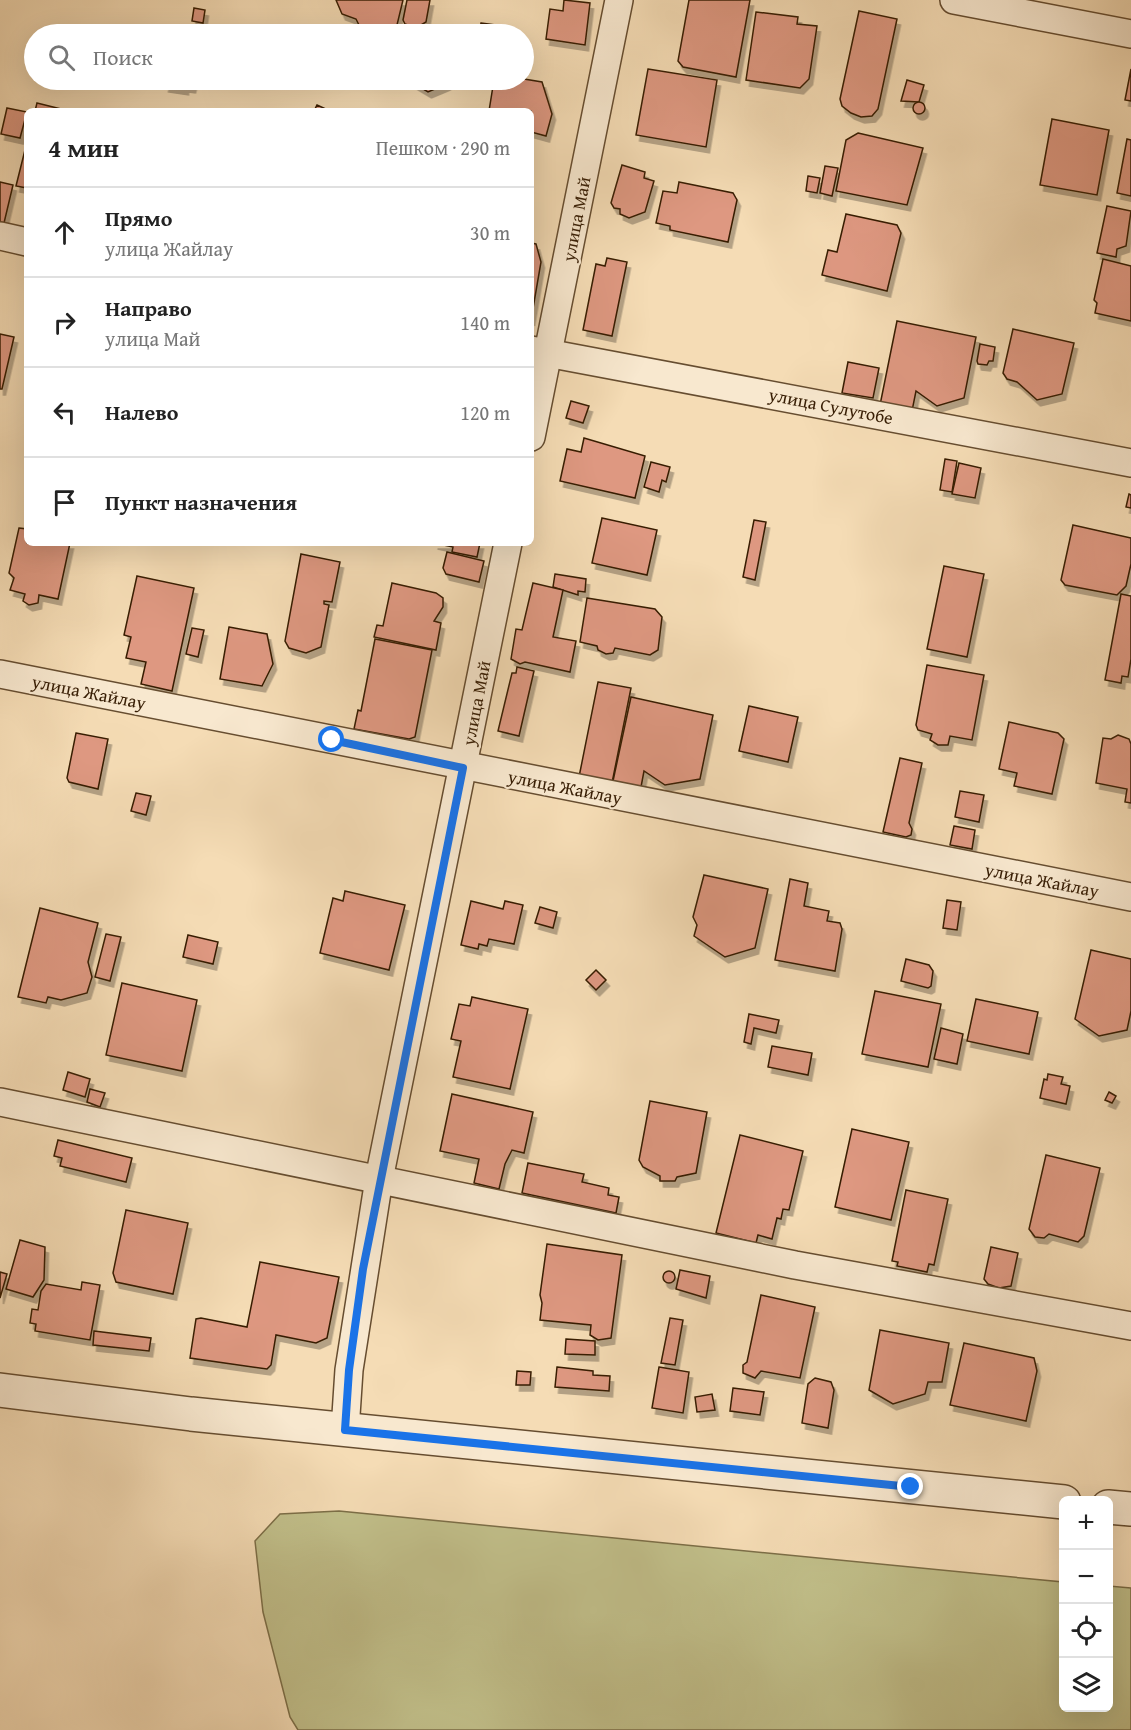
<!DOCTYPE html>
<html lang="ru">
<meta charset="utf-8">
<style>
:root{--surface:#fff;--page:#f2f2f2;--text:#222;--muted:#767676;--line:#e0e0e0}
body{margin:0;font-family:"Gentium Book Plus",serif;background:var(--page);color:var(--text)}
.controls{position:absolute;right:18px;bottom:18px;display:grid;overflow:hidden;border-radius:9px;box-shadow:0 6px 24px #0002}
.controls button{width:54px;height:54px;display:grid;place-items:center;padding:0;border:0;border-bottom:2px solid var(--line);background:var(--surface);color:var(--text);font:30px sans-serif}
.stop{position:absolute;width:18px;height:18px;margin:-14px;border:4px solid #1a73e8;border-radius:50%;background:#fff}
.stop.end{background:#1a73e8;border-color:#fff;box-shadow:0 2px 6px #0008}
.list{margin:0;padding:0;list-style:none}
h2{display:flex;justify-content:space-between;align-items:center;height:78px;margin:0;padding:0 24px;font-size:26px}
h2 small{font-size:20px;font-weight:400;color:var(--muted)}
.list li{display:grid;grid-template-columns:39px 1fr auto;gap:18px;align-items:center;box-sizing:border-box;height:90px;padding:0 24px;border-top:2px solid var(--line)}
.list b{display:block;font-size:22px;white-space:nowrap}
.list p{margin:0;font-size:20px;white-space:nowrap;color:var(--muted)}
.list em{font-size:20px;font-style:normal;color:var(--muted)}
.icon{flex:none;width:33px;height:33px;fill:none;stroke:currentColor;stroke-width:2;stroke-linecap:round;stroke-linejoin:round}
.map{position:relative;flex:none;width:1131px;height:1730px;overflow:hidden}
.search{position:absolute;background:var(--surface);box-shadow:0 6px 24px #0002;left:24px;top:24px;width:510px;height:66px;display:flex;align-items:center;gap:15px;box-sizing:border-box;padding:0 21px;border-radius:33px;color:var(--muted);font-size:22px}
.panel{position:absolute;background:var(--surface);box-shadow:0 6px 24px #0002;left:24px;top:108px;width:510px;height:438px;border-radius:9px}
.map>svg:first-child{display:block}
.green{fill:#c1bf8a;stroke:#7c6e47;stroke-width:1.5}
.building{fill:#de9881;stroke:#371d04;stroke-width:1.5;filter:url(#shadow)}
.lines{fill:none;stroke-linecap:round;stroke-linejoin:round}
.minor-casing{stroke:#664d30;stroke-width:30}
.tertiary-casing{stroke:#664d30;stroke-width:36}
.minor{stroke:#f8e8cf;stroke-width:27}
.tertiary{stroke:#f8e8cf;stroke-width:33}
.route{stroke:#1a73e8;stroke-width:8}
.labels{text-anchor:middle;dominant-baseline:central;stroke-width:4.5;stroke-linejoin:round;paint-order:stroke}
.street-label{font-size:18px;fill:#371d04;stroke:#f8e8cf}
</style>
<div class="map">
<svg width="1131" height="1730" viewBox="0 0 1131 1730">
<defs>
<filter id="shadow"><feDropShadow dx="3.5" dy="6" stdDeviation="0" flood-color="#0004"/></filter>
</defs>
<rect width="100%" height="100%" fill="#f5dcb5"/>
<filter id="stains"><feTurbulence type="fractalNoise" baseFrequency=".00333" numOctaves="4"/><feColorMatrix values="0 0 0 0 .2 0 0 0 0 .09 0 0 0 0 .02 0 0 0 .5 -.17"/></filter>
<radialGradient id="worn" r=".72"><stop offset=".6" stop-color="#630" stop-opacity="0"/><stop offset="1" stop-color="#630" stop-opacity=".3"/></radialGradient>
<path class="green" d="M339,1511L1063,1582L1064,1708H1108L1109,1586L1131,1588V1730H298L290,1717L263,1612L255,1541L280,1514Z"/>
<g class="building">
<path d="M336,0H403L397,25L383,32L360,27L356,19L342,14Z"/>
<path d="M407,0H430L426,22L416,28L405,24L403,20Z"/>
<path d="M564,0L590,3L585,45L546,39L550,9L563,11Z"/>
<path d="M689,0H750L736,77L683,67L678,61Z"/>
<path d="M194,8L205,10L203,23L192,21Z"/>
<path d="M859,11L897,19L878,109L872,116L861,117L851,113L842,106L840,99Z"/>
<path d="M756,12L798,17L797,24L817,26L809,79L800,88L746,80Z"/>
<path d="M481,23L495,25L493,34H479Z"/>
<path d="M648,69L717,80L706,147L636,135Z"/>
<path d="M1131,69V101L1125,100Z"/>
<path d="M524,79L542,82L552,114L546,136L531,132V111H489L494,80Z"/>
<path d="M167,80H194L192,87L185,86V89L165,86Z"/>
<path d="M408,80H448L447,84L428,92Z"/>
<path d="M907,80L924,85L919,102L901,101Z"/>
<circle cx="919" cy="108" r="6"/>
<path d="M37,103L69,111H35Z"/>
<path d="M317,105L326,109L325,111H314Z"/>
<path d="M7,108L27,112L20,138L1,134Z"/>
<path d="M1052,119L1109,130L1097,195L1040,185Z"/>
<path d="M858,133L923,148L907,205L836,191L846,140Z"/>
<path d="M1127,139L1131,140V196L1117,193Z"/>
<path d="M27,142V188L16,186Z"/>
<path d="M622,165L645,172L644,178L654,181L645,212L629,218L620,214V209L614,208L611,203Z"/>
<path d="M825,166L838,168L832,196L820,193Z"/>
<path d="M808,176L820,178L817,193L806,191Z"/>
<path d="M0,182L13,185L4,223L0,222Z"/>
<path d="M679,182L733,193L737,200L728,242L670,230V226L656,223L663,191L677,193Z"/>
<path d="M1107,206L1131,211L1126,246L1117,249L1116,257L1097,253Z"/>
<path d="M846,214L897,225L901,233L887,291L822,275L828,250L837,252Z"/>
<path d="M531,243L536,244L541,262L531,320Z"/>
<path d="M607,258L627,262L612,336L583,330L596,264L605,266Z"/>
<path d="M1103,259L1131,266V321L1095,313L1097,303L1094,300Z"/>
<path d="M897,321L976,337L964,398L937,406L916,391L912,411L880,405Z"/>
<path d="M1013,329L1074,343L1062,394L1037,400L1017,382L1007,379L1003,373Z"/>
<path d="M0,334L14,337L2,389H0Z"/>
<path d="M980,344L995,347L993,361H989L987,365L978,364L977,361Z"/>
<path d="M848,362L879,368L873,398L842,393Z"/>
<path d="M571,401L589,406L583,423L566,418Z"/>
<path d="M584,438L645,456L635,498L560,481L567,449L581,452Z"/>
<path d="M945,459L957,461L952,492L940,490Z"/>
<path d="M651,462L670,467L666,482L662,480L659,492L644,487Z"/>
<path d="M959,463L981,468L975,498L952,494Z"/>
<path d="M1129,494L1131,495V508L1126,507Z"/>
<path d="M602,518L657,530L647,575L592,563Z"/>
<path d="M754,520L766,522L755,580L743,577Z"/>
<path d="M1073,525L1131,538V564L1126,586L1117,595L1065,585L1061,580Z"/>
<path d="M19,528L27,529V543H70L58,599L39,595L38,603L29,605L23,601L25,594L10,590L14,578L9,573Z"/>
<path d="M434,543H480L477,557L452,552L453,547Z"/>
<path d="M447,552L484,561L479,582L446,574L443,568Z"/>
<path d="M301,554L340,562L332,602L324,601V604L329,605L321,647L306,653L289,648L285,641Z"/>
<path d="M944,566L984,574L967,657L927,649Z"/>
<path d="M555,574L586,579L585,592L578,591V595L553,587Z"/>
<path d="M137,576L194,588L172,691L141,684L146,662L126,658L131,637L124,635Z"/>
<path d="M392,583L436,593L443,598V607L434,621L441,623L436,650L374,637L377,625L383,626Z"/>
<path d="M533,583L563,590L553,637L576,641L570,672L525,662L520,664L511,659L516,629L522,630Z"/>
<path d="M1121,594L1131,596V659L1128,677L1122,676L1121,683L1105,680Z"/>
<path d="M587,598L655,609L662,617L658,650L650,655L615,648L613,653L606,654L598,650L597,646L580,642Z"/>
<path d="M229,627L267,634L273,664L262,686L220,679Z"/>
<path d="M192,628L204,630L198,657L186,654Z"/>
<path d="M375,639L432,650L415,737L409,739L354,729L358,710L361,711Z"/>
<path d="M927,665L984,675L972,740L950,736L948,745H938L930,740L932,734L918,730L916,725Z"/>
<path d="M517,667L534,671L519,736L498,731L512,673H516Z"/>
<path d="M598,682L631,688L612,783L579,777Z"/>
<path d="M631,697L713,715L700,779L665,785L644,771L641,787L613,781Z"/>
<path d="M749,706L798,717L788,762L739,751Z"/>
<path d="M1009,722L1058,733L1064,739L1052,794L1014,786L1017,773L999,769Z"/>
<path d="M76,733L108,739L98,789L69,782L67,778Z"/>
<path d="M1118,735L1129,739L1131,744V803L1125,802L1127,789L1096,783L1103,738L1111,739Z"/>
<path d="M900,758L922,763L909,823L912,829L911,835L906,837L883,832Z"/>
<path d="M960,791L984,795L979,822L955,817Z"/>
<path d="M136,793L151,796L146,815L131,811Z"/>
<path d="M954,826L975,830L972,849L950,845Z"/>
<path d="M704,875L768,889L755,948L725,957L694,936L697,925L693,917Z"/>
<path d="M790,879L808,883L804,906L829,911L827,921L840,923L842,929L835,971L775,960Z"/>
<path d="M345,891L405,905L389,970L320,953L333,898L343,901Z"/>
<path d="M947,900L961,902L957,930L943,928Z"/>
<path d="M471,901L503,909L505,901L523,905L514,944L489,939L487,946L479,944L478,949L461,945Z"/>
<path d="M540,907L557,912L553,928L535,923Z"/>
<path d="M40,908L98,923L88,962L92,977L87,993L61,1000L48,997L46,1003L18,997Z"/>
<path d="M106,934L121,937L110,981L95,977Z"/>
<path d="M188,935L218,942L213,964L183,957Z"/>
<path d="M1091,950L1131,959V1011L1127,1030L1099,1036L1075,1019Z"/>
<path d="M906,959L929,965L933,971L931,986L928,988L901,981Z"/>
<path d="M596,970L606,980L596,990L586,980Z"/>
<path d="M122,983L197,1000L182,1071L106,1055Z"/>
<path d="M875,991L941,1004L928,1067L862,1054Z"/>
<path d="M472,997L528,1009L510,1089L453,1077L461,1041L451,1039L459,1004L470,1006Z"/>
<path d="M976,999L1038,1012L1029,1054L967,1041Z"/>
<path d="M749,1014L779,1020L776,1033L754,1028L751,1044L744,1042Z"/>
<path d="M941,1028L963,1034L957,1064L934,1059Z"/>
<path d="M772,1046L812,1053L808,1075L768,1067Z"/>
<path d="M68,1072L90,1079L85,1097L63,1090Z"/>
<path d="M1048,1074L1063,1077L1061,1084L1070,1086L1066,1104L1040,1098L1044,1079L1047,1080Z"/>
<path d="M90,1089L105,1093L100,1107L87,1102Z"/>
<path d="M1109,1092L1116,1096L1112,1103L1105,1100Z"/>
<path d="M452,1094L533,1112L524,1153L512,1150L505,1164L499,1189L474,1183L479,1159L440,1151Z"/>
<path d="M650,1101L707,1112L696,1173L677,1177L675,1181H660V1176L643,1167L639,1160Z"/>
<path d="M852,1129L909,1142L891,1220L835,1207Z"/>
<path d="M740,1135L803,1151L789,1210L783,1209L781,1219L777,1218L772,1239L758,1235L756,1243L716,1233Z"/>
<path d="M58,1140L132,1158L126,1182L60,1166L62,1158L54,1156Z"/>
<path d="M1046,1155L1100,1168L1084,1236L1078,1242L1049,1234L1044,1238L1035,1237L1029,1229Z"/>
<path d="M528,1163L584,1174L582,1182L609,1188L608,1195L619,1197L616,1213L522,1193Z"/>
<path d="M906,1190L948,1199L934,1265L929,1264L927,1272L897,1266L898,1262L892,1261Z"/>
<path d="M126,1210L188,1223L173,1294L116,1282L113,1273Z"/>
<path d="M20,1240L45,1247L44,1280L33,1297L6,1289Z"/>
<path d="M547,1244L622,1255L611,1338L598,1340L590,1335L591,1325L540,1320L542,1303L540,1295Z"/>
<path d="M991,1247L1018,1253L1011,1286L999,1288L988,1284L984,1279Z"/>
<path d="M260,1262L339,1277L327,1338L316,1343L276,1335L271,1365L267,1369L190,1358L196,1319L201,1318L247,1327Z"/>
<path d="M680,1270L710,1276L706,1298L676,1289Z"/>
<circle cx="669" cy="1277" r="6"/>
<path d="M0,1272L7,1274L0,1298Z"/>
<path d="M82,1282L100,1285L90,1340L35,1331L36,1324L30,1323L32,1309L38,1310L41,1291L46,1284L81,1290Z"/>
<path d="M761,1295L815,1307L800,1378L761,1371L755,1378L743,1373V1365L747,1362Z"/>
<path d="M670,1318L683,1320L675,1365L661,1363Z"/>
<path d="M880,1330L949,1343L942,1382H928L925,1394L893,1404L869,1390Z"/>
<path d="M94,1331L151,1338L149,1351L93,1345Z"/>
<path d="M566,1339L595,1341V1355L565,1354Z"/>
<path d="M964,1343L1034,1358L1037,1371L1026,1421L950,1405Z"/>
<path d="M557,1367L593,1371V1375L610,1376L609,1391L555,1387Z"/>
<path d="M659,1367L689,1372L683,1413L652,1408Z"/>
<path d="M517,1371L531,1372L530,1385H516Z"/>
<path d="M815,1378L831,1382L834,1390L828,1428L802,1423L808,1384Z"/>
<path d="M733,1388L764,1392L760,1415L730,1411Z"/>
<path d="M712,1394L715,1410L697,1412L695,1397Z"/>
</g>
<g class="lines">
<defs>
<g id="minor">
<path d="M954,0L1131,34"/>
<path d="M0,236L27,242"/>
<path d="M531,350L1131,463"/>
<path d="M531,437L619,0"/>
<path d="M0,674L1131,897"/>
<path d="M0,1102L795,1265L1131,1326"/>
<path d="M345,1430L349,1370L379,1179L508,543"/>
</g>
<g id="tertiary">
<path d="M0,1390L191,1414L1064,1502"/>
<path d="M1108,1507L1131,1509"/>
</g>
</defs>
<use href="#minor" class="minor-casing"/>
<use href="#tertiary" class="tertiary-casing"/>
<use href="#minor" class="minor"/>
<use href="#tertiary" class="tertiary"/>
</g>
<g class="lines">
<path class="route" d="M332,740L463,768L363,1269L349,1370L345,1430L911,1487"/>
</g>
<g class="labels">
<g class="street-label">
<text transform="translate(576 219) rotate(-79)">улица Май</text>
<text transform="translate(831 406) rotate(11)">улица Сулутобе</text>
<text transform="translate(89 692) rotate(11)">улица Жайлау</text>
<text transform="translate(476 703) rotate(-79)">улица Май</text>
<text transform="translate(565 787) rotate(11)">улица Жайлау</text>
<text transform="translate(1042 880) rotate(11)">улица Жайлау</text>
</g>
</g>
<rect width="100%" height="100%" filter="url(#stains)"/>
<rect width="100%" height="100%" fill="url(#worn)"/>
</svg>
<div class="controls">
<button>+</button>
<button>−</button>
<button><svg class="icon" aria-label="locate" viewBox="0 0 24 24"><circle cx="12" cy="12" r="6"/><path d="M12 2v4M12 18v4M2 12h4M18 12h4"/></svg></button>
<button><svg class="icon" aria-label="layers" viewBox="0 0 24 24"><path d="M12 4l9 5-9 5-9-5zM3 14l9 5 9-5"/></svg></button>
</div>
<div class="stop" style="left:332px;top:740px"></div>
<div class="stop end" style="left:911px;top:1487px"></div>
<div class="search"><svg class="icon" aria-label="search" viewBox="0 0 24 24"><circle cx="10" cy="10" r="6"/><path d="M15 15l6 6"/></svg>Поиск</div>
<section class="panel">
<h2>4 мин<small>Пешком · 290 m</small></h2>
<ul class="list">
<li><svg class="icon" aria-label="ahead" viewBox="0 0 24 24"><path d="M12 20V5M6 11l6-6 6 6"/></svg><div><b>Прямо</b><p>улица Жайлау</p></div><em>30 m</em></li>
<li><svg class="icon" aria-label="right" viewBox="0 0 24 24"><path d="M7 20v-9h11M14 6l5 5-5 5"/></svg><div><b>Направо</b><p>улица Май</p></div><em>140 m</em></li>
<li><svg class="icon" aria-label="left" viewBox="0 0 24 24"><path d="M17 20v-9H6M10 6l-5 5 5 5"/></svg><div><b>Налево</b></div><em>120 m</em></li>
<li><svg class="icon" aria-label="arrive" viewBox="0 0 24 24"><path d="M6 21V4h12l-3 4 3 4H6"/></svg><div><b>Пункт назначения</b></div></li>
</ul>
</section>
</div>
